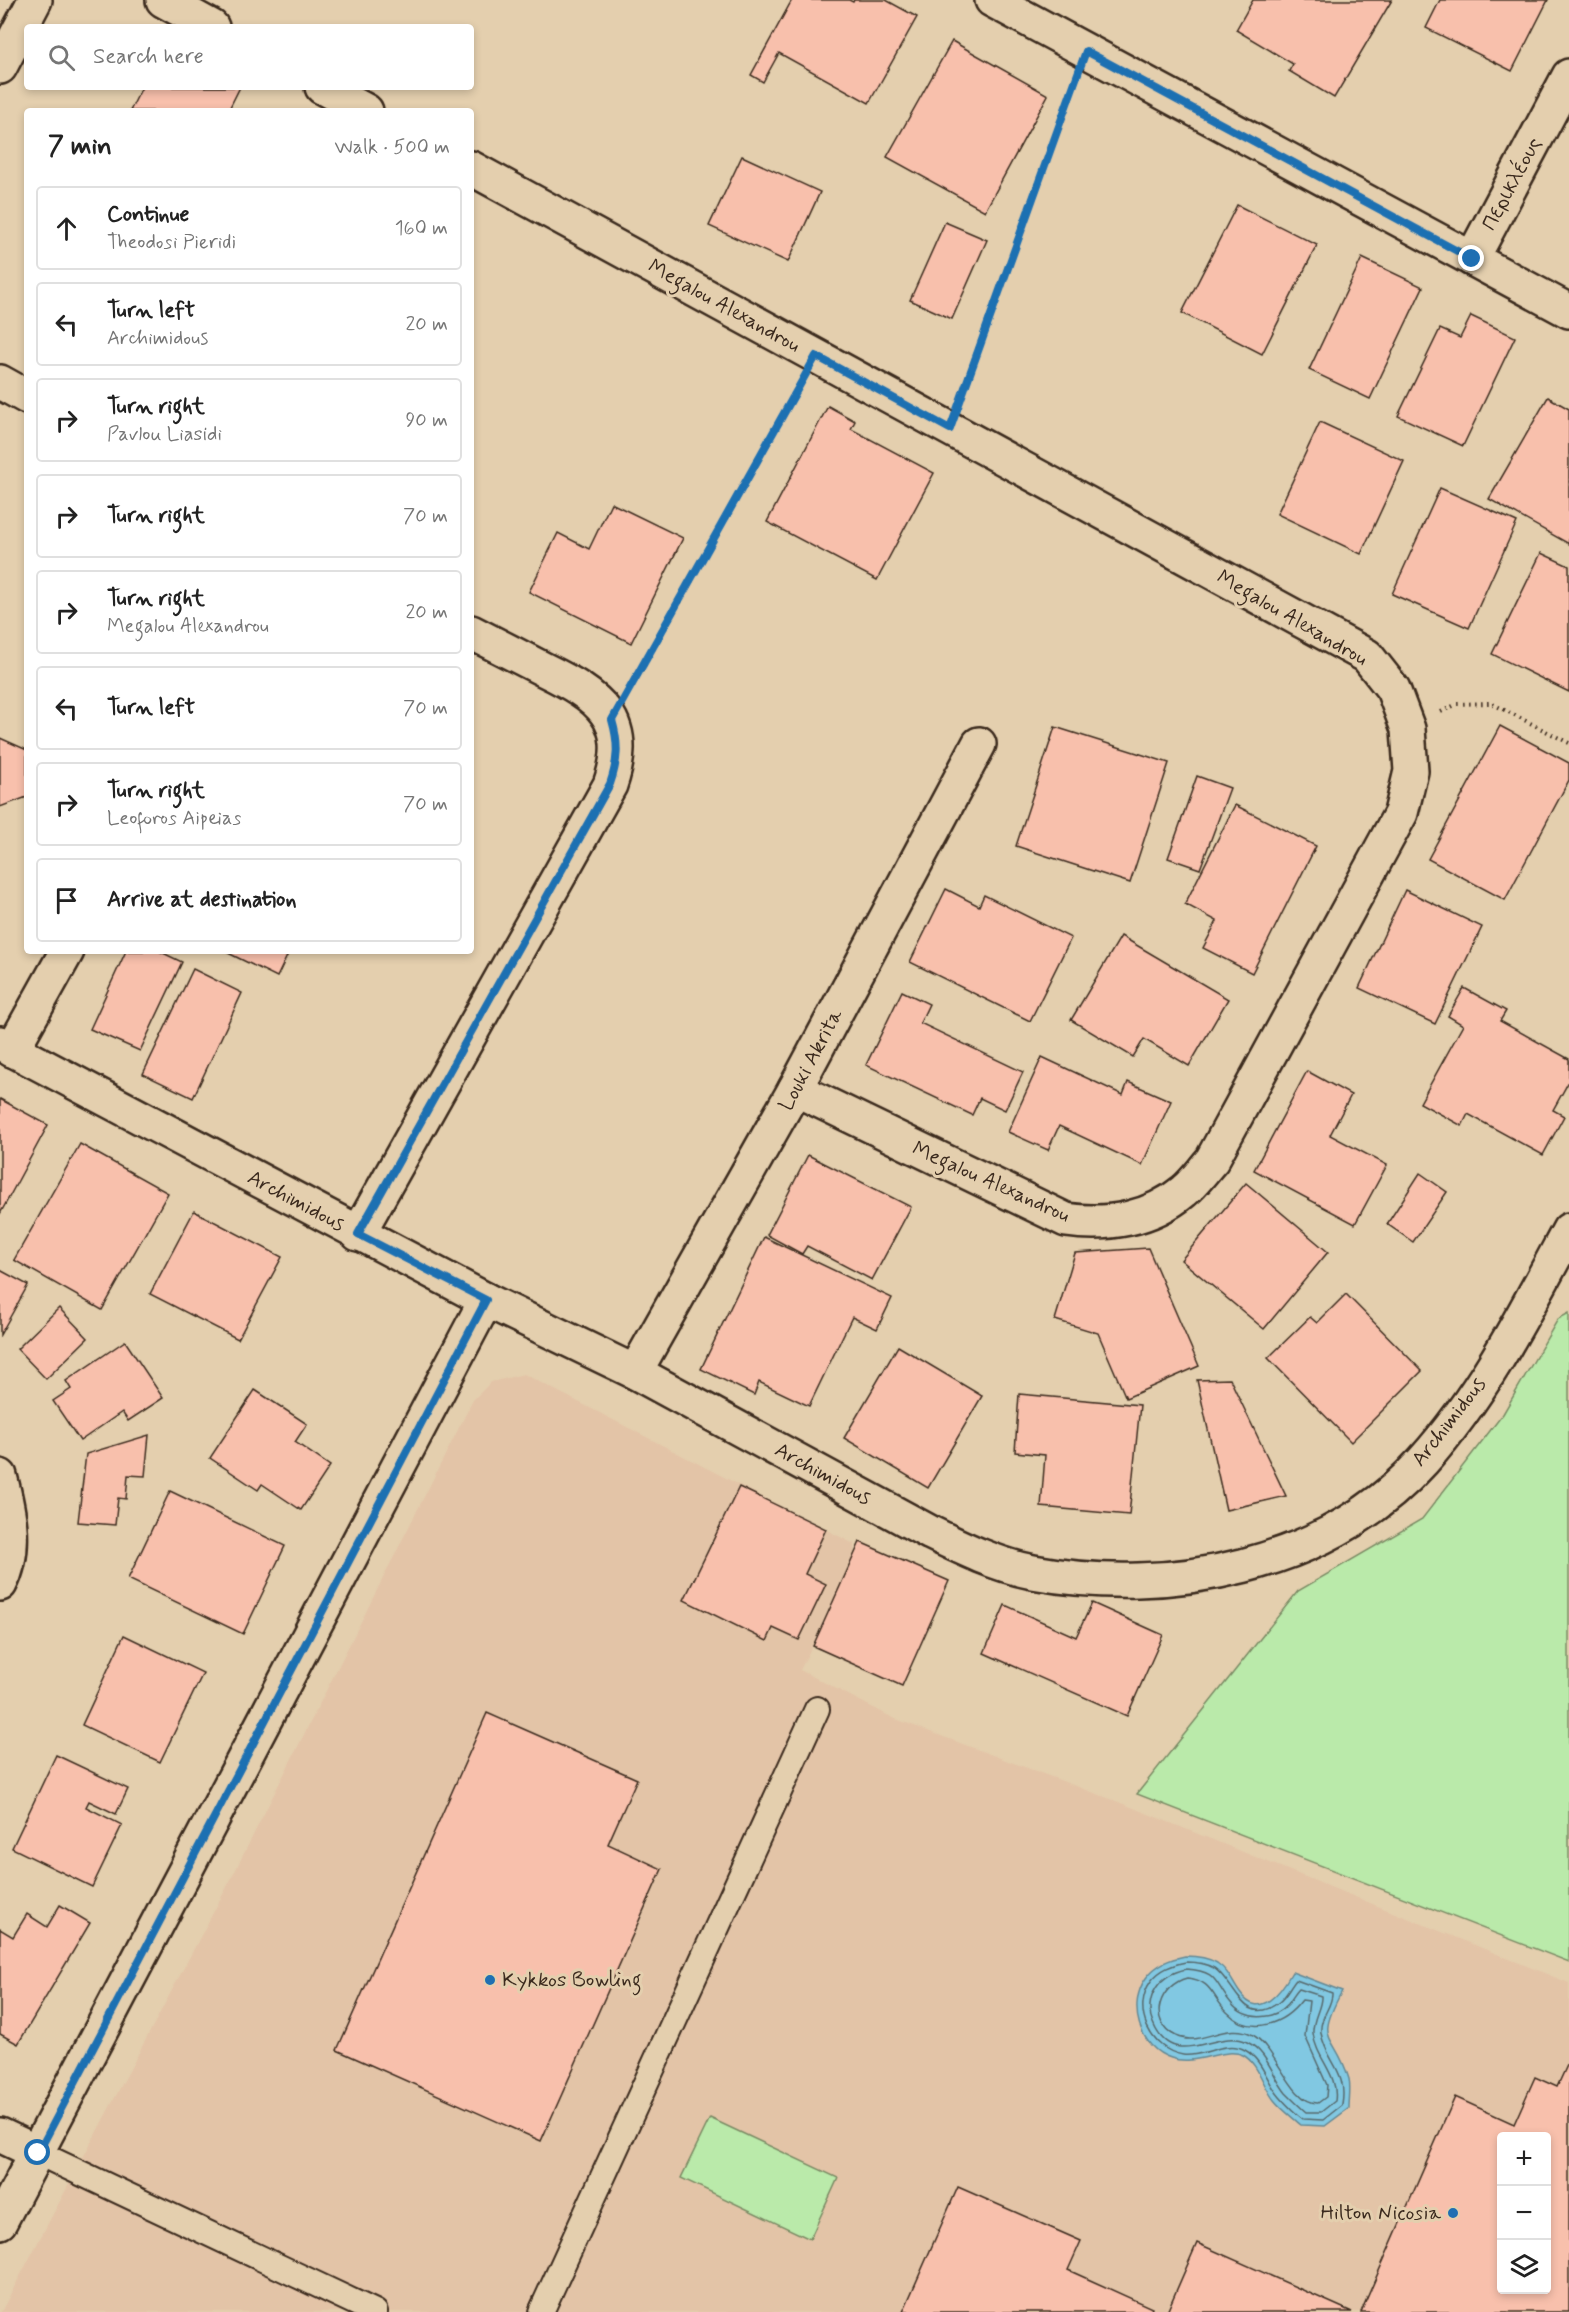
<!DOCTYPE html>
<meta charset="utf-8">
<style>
:root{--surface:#fff;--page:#f2f2f2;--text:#222;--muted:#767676;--line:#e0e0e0}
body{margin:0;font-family:Mynerve,sans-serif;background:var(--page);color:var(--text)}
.controls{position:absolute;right:18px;bottom:18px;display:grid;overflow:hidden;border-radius:6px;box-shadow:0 3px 9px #0003}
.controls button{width:54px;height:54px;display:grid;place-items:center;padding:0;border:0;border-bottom:2px solid var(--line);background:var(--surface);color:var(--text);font:30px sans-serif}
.stop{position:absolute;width:18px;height:18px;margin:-14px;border:4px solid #1f6fb2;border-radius:50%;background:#fff}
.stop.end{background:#1f6fb2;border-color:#fff;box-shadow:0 2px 6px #0008}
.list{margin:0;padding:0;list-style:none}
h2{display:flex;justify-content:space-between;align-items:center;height:78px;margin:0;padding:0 24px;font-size:26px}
h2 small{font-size:20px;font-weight:400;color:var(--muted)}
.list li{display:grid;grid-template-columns:39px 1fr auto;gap:18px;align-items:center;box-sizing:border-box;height:84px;margin:0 12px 12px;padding:0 12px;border:2px solid var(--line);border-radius:6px}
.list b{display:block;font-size:22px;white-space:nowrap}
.list p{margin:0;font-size:20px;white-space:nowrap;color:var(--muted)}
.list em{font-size:20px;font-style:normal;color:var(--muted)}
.icon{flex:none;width:33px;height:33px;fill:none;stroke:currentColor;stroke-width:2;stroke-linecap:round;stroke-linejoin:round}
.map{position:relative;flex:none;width:1569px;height:2312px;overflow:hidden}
.search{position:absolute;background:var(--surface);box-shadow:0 3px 9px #0003;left:24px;top:24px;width:450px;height:66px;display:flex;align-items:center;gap:15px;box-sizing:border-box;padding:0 21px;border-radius:6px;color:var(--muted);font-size:22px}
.panel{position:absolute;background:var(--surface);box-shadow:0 3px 9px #0003;left:24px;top:108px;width:450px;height:846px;border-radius:6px}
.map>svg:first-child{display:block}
.built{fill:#e3c4a7;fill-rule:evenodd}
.green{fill:#baeaaa;stroke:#7a8a64;stroke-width:1.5}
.water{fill:#81c8e2;stroke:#658994;stroke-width:1.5}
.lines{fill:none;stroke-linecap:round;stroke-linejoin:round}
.shore{stroke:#57696c;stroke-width:1.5}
.building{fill:#f8c0ac;stroke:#3b2a1e;stroke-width:1.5;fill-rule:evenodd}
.lane-casing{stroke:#3b2a1e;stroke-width:28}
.street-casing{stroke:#3b2a1e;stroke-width:38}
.path{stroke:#3b2a1e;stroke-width:4;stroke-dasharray:1.5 4.5;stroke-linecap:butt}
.lane{stroke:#e4cfae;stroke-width:24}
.street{stroke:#e4cfae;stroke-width:33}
.route{stroke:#1f6fb2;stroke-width:8}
.poi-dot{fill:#1f6fb2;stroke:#e4cfae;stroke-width:2}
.labels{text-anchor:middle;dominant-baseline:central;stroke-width:6;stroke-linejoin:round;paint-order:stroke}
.street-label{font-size:21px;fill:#3b2a1e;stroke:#e4cfae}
.poi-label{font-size:21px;fill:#3b2a1e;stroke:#e4cfae;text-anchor:start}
</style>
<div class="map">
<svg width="1569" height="2312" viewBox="0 0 1569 2312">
<rect width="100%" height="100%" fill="#e4cfae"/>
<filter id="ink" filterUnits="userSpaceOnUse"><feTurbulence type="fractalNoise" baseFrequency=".0167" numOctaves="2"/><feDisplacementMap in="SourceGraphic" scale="12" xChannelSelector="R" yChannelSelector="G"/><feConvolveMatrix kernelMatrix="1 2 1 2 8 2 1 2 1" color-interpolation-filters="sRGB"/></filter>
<g filter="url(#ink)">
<path class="built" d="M524,1374L854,1544L855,1560L800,1670L893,1718L1116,1801L1569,1983V2312H1L230,1881L473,1400L491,1382ZM1502,2136H1546V2290H1502Z"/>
<g class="green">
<path d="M1569,1313V1962L1137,1794L1298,1591L1422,1519L1503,1414L1558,1319Z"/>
<path d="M710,2118L838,2178L810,2239L681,2178Z"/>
</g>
<path class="water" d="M1185,1956C1196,1956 1207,1957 1217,1963C1229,1971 1232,1982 1240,1993C1260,2022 1282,1990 1292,1972L1342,1991C1313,2045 1335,2031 1349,2079C1351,2087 1349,2099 1349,2108L1325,2126L1301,2125C1292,2117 1281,2109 1274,2100C1263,2086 1258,2063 1243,2055C1224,2046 1196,2067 1171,2058C1139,2048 1127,2004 1146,1978C1156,1964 1170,1959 1185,1956Z"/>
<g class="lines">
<g class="shore">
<path d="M1186,1962C1195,1962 1205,1963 1214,1968C1235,1981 1243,2030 1279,2002C1286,1997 1290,1987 1296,1980L1332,1993C1333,2006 1319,2017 1321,2033C1326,2062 1348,2070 1342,2105L1323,2120L1303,2119C1295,2113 1287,2105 1280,2097C1267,2083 1263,2060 1245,2050C1226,2039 1203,2058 1183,2055C1150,2050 1131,2009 1151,1981C1160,1969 1172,1965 1186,1962Z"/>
<path d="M1186,1969C1219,1971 1214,1983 1231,2003C1245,2021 1273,2021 1288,2004C1292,1999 1295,1993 1299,1989L1321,1996C1322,2007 1312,2019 1313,2033C1316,2059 1339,2074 1335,2101L1321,2112H1306C1299,2106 1292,2099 1286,2093C1272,2076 1268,2052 1247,2042C1217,2027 1173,2073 1153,2023C1148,2012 1149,1999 1156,1988C1163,1977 1173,1972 1186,1969Z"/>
<path d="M1187,1978C1212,1980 1212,1997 1227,2012C1251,2037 1284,2024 1302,2000L1309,2001L1305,2036L1327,2085L1326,2097L1318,2103C1291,2104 1277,2049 1253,2035C1227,2020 1200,2048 1176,2036C1146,2021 1160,1985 1187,1978Z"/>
</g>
</g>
<g class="building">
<path d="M792,0H849L853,2L854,0H886L917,17L869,103L779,53L763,82L751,75Z"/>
<path d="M1253,0H1392L1334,98L1289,71L1293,64L1236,30Z"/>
<path d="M1440,0H1548L1512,71L1426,28Z"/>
<path d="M952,41L1048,95L985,211L887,157Z"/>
<path d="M142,87H240L228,111H130Z"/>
<path d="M742,156L820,192L788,262L709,226Z"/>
<path d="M1237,205L1317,245L1262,354L1182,313Z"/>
<path d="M945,222L987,240L952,319L910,300Z"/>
<path d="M1362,258L1423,287L1370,399L1309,370Z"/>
<path d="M1471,316L1515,337L1463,446L1398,416L1440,329L1460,338Z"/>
<path d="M1548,397L1569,409V544L1489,499Z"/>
<path d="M828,406L855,421L851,429L934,473L877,580L767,522Z"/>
<path d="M1320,422L1404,461L1361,554L1277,514Z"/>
<path d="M1440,488L1517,522L1469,628L1392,594Z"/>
<path d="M611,503L683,538L631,643L529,592L558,533L589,549Z"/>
<path d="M1541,553L1569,566V692L1492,654Z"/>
<path d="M1500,726L1569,763V780L1505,900L1428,859Z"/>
<path d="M1055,727L1169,763L1130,883L1016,846Z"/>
<path d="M0,738L27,750V797L0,807Z"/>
<path d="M1197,776L1230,788L1200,869L1168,858Z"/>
<path d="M1235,805L1316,846L1252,973L1203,948L1217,921L1185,904Z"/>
<path d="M946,889L979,906L984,895L1071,938L1030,1021L910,962Z"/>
<path d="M1405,890L1482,927L1435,1024L1359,988Z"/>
<path d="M1121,936L1228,999L1189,1066L1144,1039L1133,1057L1071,1020Z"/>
<path d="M126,951H159L182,962L140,1051L90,1029Z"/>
<path d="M224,951H288L289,952L277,977Z"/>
<path d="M193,969L242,993L193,1098L143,1074Z"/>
<path d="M1464,988L1506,1011L1500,1021L1569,1059V1081L1553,1110L1564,1116L1543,1155L1468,1114L1462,1126L1420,1103L1463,1025L1448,1016Z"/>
<path d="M902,991L929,1004L920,1023L1023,1072L1005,1110L980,1098L972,1115L866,1065Z"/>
<path d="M1042,1057L1123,1095L1128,1082L1171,1101L1142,1165L1059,1126L1048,1150L1008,1132Z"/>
<path d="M1307,1071L1351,1095L1330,1135L1387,1165L1355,1224L1254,1170Z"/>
<path d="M0,1099L48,1125L0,1214Z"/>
<path d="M80,1144L168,1193L102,1310L14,1260Z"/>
<path d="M808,1155L911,1207L872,1280L807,1246L802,1254L767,1235Z"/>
<path d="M1420,1173L1447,1192L1413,1242L1387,1224Z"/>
<path d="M1246,1183L1328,1252L1264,1329L1181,1260Z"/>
<path d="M194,1211L282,1257L238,1339L150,1294Z"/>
<path d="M764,1237L892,1298L877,1329L852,1317L809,1406L759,1382L754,1395L701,1369Z"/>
<path d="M1148,1248L1199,1366L1126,1398L1098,1333L1055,1320L1075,1253Z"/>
<path d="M0,1270L28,1285L0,1335Z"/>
<path d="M1346,1294L1422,1371L1351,1442L1268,1358L1310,1317L1317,1323Z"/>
<path d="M59,1308L88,1338L46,1379L17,1349Z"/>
<path d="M125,1341L163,1398L128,1421L122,1412L80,1441L53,1401L71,1389L66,1381Z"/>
<path d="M898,1346L982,1396L928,1488L844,1438Z"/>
<path d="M1230,1379L1286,1496L1226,1510L1197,1380Z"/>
<path d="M255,1390L307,1424L295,1442L330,1466L301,1510L262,1484L258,1490L210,1458Z"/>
<path d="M1019,1394L1140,1405L1129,1515L1041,1507L1045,1455L1015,1452Z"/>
<path d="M149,1435L145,1476L128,1475L126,1499L118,1498L115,1525L78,1522L86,1454Z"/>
<path d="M739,1487L826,1529L805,1574L826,1584L799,1640L773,1628L767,1641L684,1600Z"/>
<path d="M170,1491L285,1546L243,1634L128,1579Z"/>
<path d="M860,1542L949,1581L902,1686L813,1646Z"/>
<path d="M1092,1603L1163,1635L1127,1716L984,1653L1005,1605L1076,1637Z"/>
<path d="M124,1635L203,1673L160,1762L82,1725Z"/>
<path d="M487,1713L637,1779L608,1844L662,1869L541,2141L337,2050Z"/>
<path d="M56,1755L128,1789L116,1814L89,1801L86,1807L122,1825L92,1887L12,1848Z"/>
<path d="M60,1905L90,1923L18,2044L0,2034V1929L13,1937L27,1914L47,1927Z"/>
<path d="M1569,2061V2312H1361L1455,2097L1514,2124L1535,2077L1557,2087ZM1502,2136H1546V2290H1502Z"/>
<path d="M958,2187L1081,2241L1068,2270L1152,2308L1150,2312H903Z"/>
<path d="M1197,2243L1352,2312H1167Z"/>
</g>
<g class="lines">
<defs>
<g id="lane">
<path d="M38,2153L375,2312"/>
<path d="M541,2312L817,1709"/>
</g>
<g id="street">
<path d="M163,0L212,27"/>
<path d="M992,0L1569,311"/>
<path d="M0,67L35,0"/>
<path d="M322,87L366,111"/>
<path d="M471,168L1367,656L1393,689L1408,729L1411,771L1401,813L1212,1160C1203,1170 1194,1183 1184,1191C1151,1219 1108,1226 1066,1220L795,1089"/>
<path d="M1472,259L1569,76"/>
<path d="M0,382L27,397"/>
<path d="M0,1043L486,1300L635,1372L931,1533C964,1549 997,1565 1033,1572C1169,1597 1328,1567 1423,1461C1484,1393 1526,1310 1569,1230"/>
<path d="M12,1050L67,951"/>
<path d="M358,1234L610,785C633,719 598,696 545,670C520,657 496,645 471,632"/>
<path d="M635,1372L795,1089L979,744"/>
<path d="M0,1476C9,1511 18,1550 0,1584"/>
<path d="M0,2135L38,2153"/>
<path d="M0,2222L486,1300"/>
</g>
</defs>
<use href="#lane" class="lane-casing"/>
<use href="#street" class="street-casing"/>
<g class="path">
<path d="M962,394L1074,85"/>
<path d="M632,686L798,388"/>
<path d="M1441,712L1457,704L1491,703L1569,743"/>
</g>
<use href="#lane" class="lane"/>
<use href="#street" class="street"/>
</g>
</g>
<g class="lines" filter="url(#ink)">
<path class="route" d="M38,2153L486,1300L358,1234L610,784C618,761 619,744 612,720L816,356L950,429L1086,51L1472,259"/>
</g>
<g class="poi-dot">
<circle cx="490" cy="1980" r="6"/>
<circle cx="1453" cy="2213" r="6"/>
</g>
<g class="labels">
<g class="street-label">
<text transform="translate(1512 184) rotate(-62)">Περικλέους</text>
<text transform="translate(724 306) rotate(29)">Megalou Alexandrou</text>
<text transform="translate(1292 618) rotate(30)">Megalou Alexandrou</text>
<text transform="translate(811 1060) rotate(-62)">Louki Akrita</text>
<text transform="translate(991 1182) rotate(24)">Megalou Alexandrou</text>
<text transform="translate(296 1201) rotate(28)">Archimidous</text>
<text transform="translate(1449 1422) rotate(-52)">Archimidous</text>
<text transform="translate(823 1474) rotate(29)">Archimidous</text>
</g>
<g class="poi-label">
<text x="502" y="1980">Kykkos Bowling</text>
<text x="1441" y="2213" text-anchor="end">Hilton Nicosia</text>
</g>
</g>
</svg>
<div class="controls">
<button>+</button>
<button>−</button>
<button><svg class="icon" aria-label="layers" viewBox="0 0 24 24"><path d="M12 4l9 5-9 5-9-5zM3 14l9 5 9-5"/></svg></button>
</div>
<div class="stop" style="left:38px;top:2153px"></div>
<div class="stop end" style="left:1472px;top:259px"></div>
<div class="search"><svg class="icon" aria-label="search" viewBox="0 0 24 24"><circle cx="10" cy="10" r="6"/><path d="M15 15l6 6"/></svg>Search here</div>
<section class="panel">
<h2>7 min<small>Walk · 500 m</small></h2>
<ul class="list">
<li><svg class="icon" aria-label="ahead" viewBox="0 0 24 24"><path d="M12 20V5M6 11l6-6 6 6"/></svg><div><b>Continue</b><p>Theodosi Pieridi</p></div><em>160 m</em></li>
<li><svg class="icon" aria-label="left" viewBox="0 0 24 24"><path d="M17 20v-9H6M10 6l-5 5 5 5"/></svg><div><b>Turn left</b><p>Archimidous</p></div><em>20 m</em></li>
<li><svg class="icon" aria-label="right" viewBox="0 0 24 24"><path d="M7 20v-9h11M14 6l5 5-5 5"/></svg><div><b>Turn right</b><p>Pavlou Liasidi</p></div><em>90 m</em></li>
<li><svg class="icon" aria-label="right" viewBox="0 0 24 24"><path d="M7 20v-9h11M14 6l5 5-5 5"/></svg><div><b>Turn right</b></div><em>70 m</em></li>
<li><svg class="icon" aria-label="right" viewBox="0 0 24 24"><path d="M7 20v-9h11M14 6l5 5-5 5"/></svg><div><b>Turn right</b><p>Megalou Alexandrou</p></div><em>20 m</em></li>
<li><svg class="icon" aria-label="left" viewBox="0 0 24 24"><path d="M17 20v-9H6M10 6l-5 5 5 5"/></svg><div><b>Turn left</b></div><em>70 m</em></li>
<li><svg class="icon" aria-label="right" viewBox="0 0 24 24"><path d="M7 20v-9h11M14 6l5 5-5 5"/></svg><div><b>Turn right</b><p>Leoforos Aipeias</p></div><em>70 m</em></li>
<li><svg class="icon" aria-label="arrive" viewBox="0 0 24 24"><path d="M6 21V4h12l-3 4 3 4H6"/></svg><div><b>Arrive at destination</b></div></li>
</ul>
</section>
</div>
